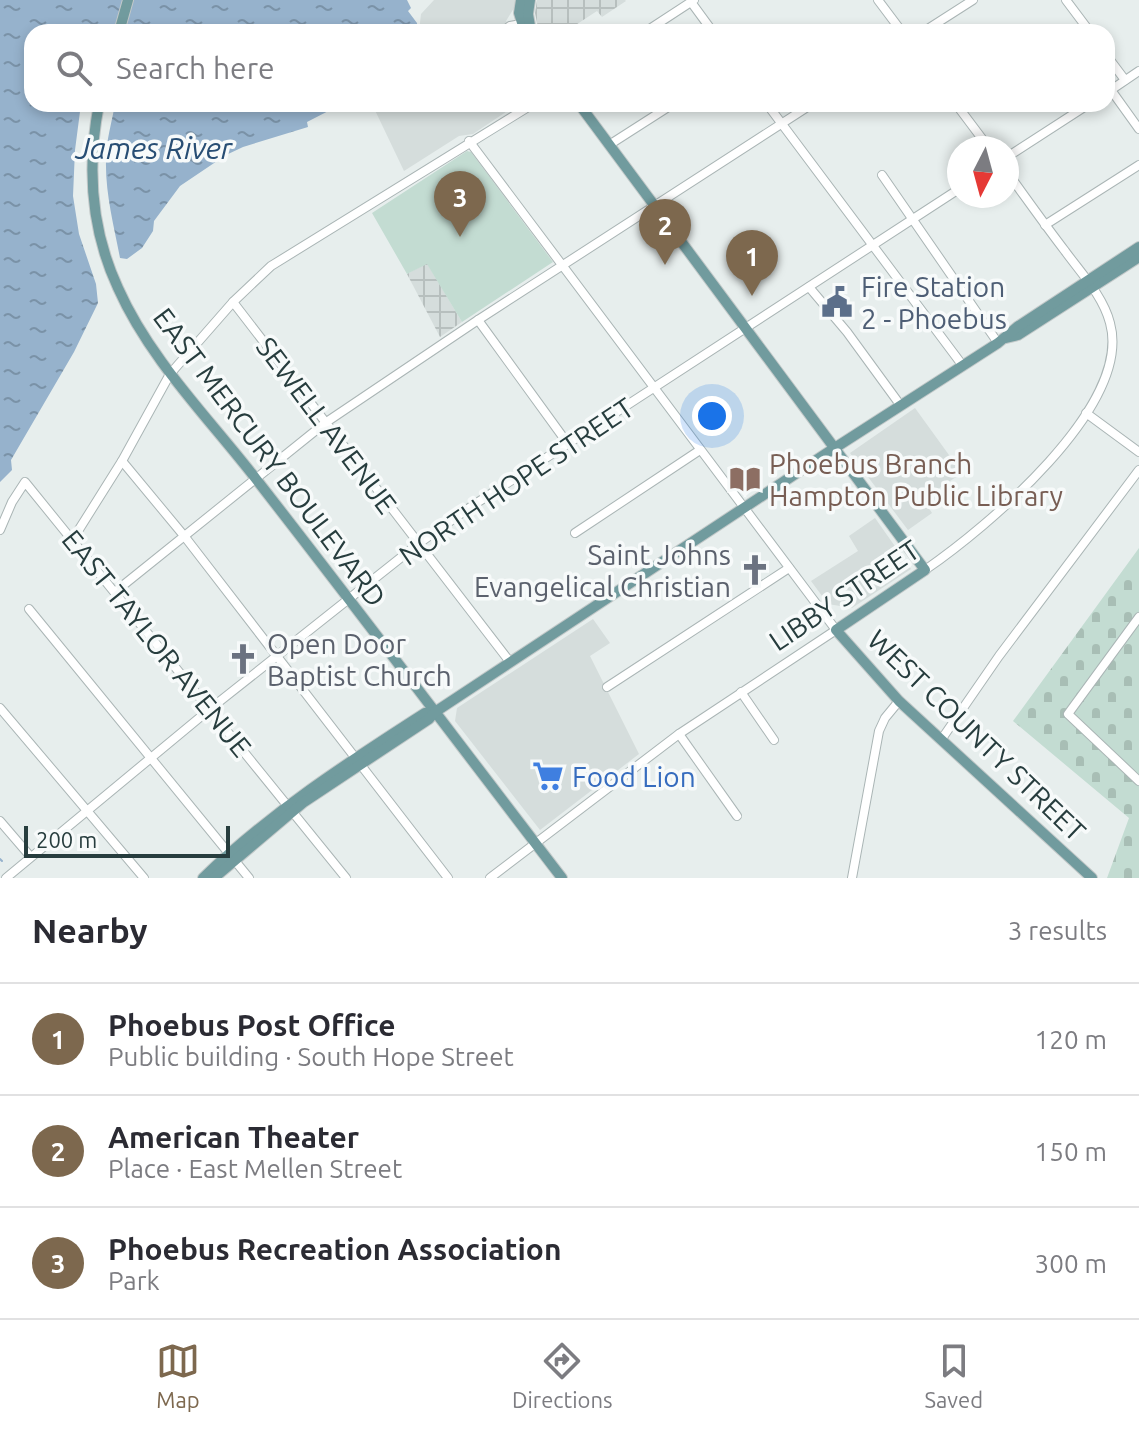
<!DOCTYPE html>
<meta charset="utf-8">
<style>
:root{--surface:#fff;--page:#f7f7f7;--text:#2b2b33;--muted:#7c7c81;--line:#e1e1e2;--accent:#7d684e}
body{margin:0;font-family:Ubuntu,sans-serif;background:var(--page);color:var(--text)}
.compass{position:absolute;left:947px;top:136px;width:72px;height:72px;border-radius:50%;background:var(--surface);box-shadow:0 4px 12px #0003;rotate:186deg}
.scale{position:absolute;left:24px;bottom:20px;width:206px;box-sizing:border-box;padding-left:8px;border:4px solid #273d3e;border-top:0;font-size:22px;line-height:28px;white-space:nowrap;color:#273d3e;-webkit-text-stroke:6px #f7fafa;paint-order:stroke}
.you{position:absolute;left:712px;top:416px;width:28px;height:28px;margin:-20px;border:6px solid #fff;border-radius:50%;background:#1a73e8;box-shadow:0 0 0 12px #1a73e833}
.badge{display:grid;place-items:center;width:52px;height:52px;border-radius:50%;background:var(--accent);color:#fff;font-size:26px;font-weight:700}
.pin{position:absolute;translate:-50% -66px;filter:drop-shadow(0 2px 4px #0008)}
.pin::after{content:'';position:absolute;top:42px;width:28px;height:24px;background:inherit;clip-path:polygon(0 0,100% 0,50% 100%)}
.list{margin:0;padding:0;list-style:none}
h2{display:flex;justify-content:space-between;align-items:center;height:104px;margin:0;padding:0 32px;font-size:34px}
h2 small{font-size:26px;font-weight:400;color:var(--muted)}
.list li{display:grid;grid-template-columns:52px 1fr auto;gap:24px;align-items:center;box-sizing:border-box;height:112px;padding:0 32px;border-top:2px solid var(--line)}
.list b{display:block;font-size:30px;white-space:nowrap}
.list p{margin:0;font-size:26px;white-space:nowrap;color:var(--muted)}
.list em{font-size:26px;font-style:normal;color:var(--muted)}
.icon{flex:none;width:44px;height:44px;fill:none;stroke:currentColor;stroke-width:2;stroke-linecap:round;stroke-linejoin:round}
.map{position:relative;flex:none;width:1139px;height:878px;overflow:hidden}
.search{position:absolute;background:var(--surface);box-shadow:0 4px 12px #0003;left:24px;right:24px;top:24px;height:88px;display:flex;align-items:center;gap:20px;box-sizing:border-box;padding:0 28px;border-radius:24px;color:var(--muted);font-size:30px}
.sheet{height:440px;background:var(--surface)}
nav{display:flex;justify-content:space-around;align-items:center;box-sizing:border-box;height:112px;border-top:2px solid var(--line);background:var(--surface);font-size:22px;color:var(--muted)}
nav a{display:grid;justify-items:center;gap:4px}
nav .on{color:var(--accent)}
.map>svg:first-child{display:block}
.built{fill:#d5dddc}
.industrial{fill:url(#industrial-grid)}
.cemetery{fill:url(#cemetery-stones)}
.park{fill:#c3dcd2}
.water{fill:url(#water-ripples)}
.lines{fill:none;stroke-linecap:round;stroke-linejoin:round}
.stream{stroke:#96b2cc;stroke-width:2}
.minor-casing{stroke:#aab5b5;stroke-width:10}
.major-casing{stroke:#c3c9c9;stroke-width:12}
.minor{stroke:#fff;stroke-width:8}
.major{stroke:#719b9e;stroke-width:10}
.labels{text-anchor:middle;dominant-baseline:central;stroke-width:7;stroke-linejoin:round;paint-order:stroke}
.service-label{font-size:28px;fill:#4e5e75;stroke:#f7fafa;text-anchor:start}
.street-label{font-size:28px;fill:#273d3e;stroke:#f7fafa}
.education-label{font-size:28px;fill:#785e54;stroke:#f7fafa;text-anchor:start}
.worship-label{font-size:28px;fill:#5b616d;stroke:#f7fafa;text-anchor:end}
.shop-label{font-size:28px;fill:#366cbe;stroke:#f7fafa;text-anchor:start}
.water-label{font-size:30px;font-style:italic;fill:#284e74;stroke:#f7fafa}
</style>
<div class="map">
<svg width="1139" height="878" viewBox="0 0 1139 878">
<defs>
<pattern id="industrial-grid" width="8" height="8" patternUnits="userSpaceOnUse" patternTransform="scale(2)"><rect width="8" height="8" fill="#d5dddc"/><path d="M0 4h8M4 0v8" fill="none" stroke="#b7bfbe"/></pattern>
<pattern id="cemetery-stones" width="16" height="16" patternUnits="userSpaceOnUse" patternTransform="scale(2)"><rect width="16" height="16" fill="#c3dcd2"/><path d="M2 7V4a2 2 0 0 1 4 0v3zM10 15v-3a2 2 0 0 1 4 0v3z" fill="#a8beb5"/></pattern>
<pattern id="water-ripples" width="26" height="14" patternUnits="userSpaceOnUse" patternTransform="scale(2)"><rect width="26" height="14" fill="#96b2cc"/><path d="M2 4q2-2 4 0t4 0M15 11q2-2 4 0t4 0" fill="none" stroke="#7a92a7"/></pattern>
</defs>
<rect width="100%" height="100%" fill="#e7eeed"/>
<g class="built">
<path d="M434,0H519L506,21L514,32H419L421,14Z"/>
<path d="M372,104H518L473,134L459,136L404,171Z"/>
<path d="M915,408L962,473L923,499L932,513L908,530L850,453Z"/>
<path d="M875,518L911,569L852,608L828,604L811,581L858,551L849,536Z"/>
<path d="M593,619L610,643L590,656L639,754L540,830L455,721L457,708Z"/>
</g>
<g class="industrial">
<path d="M537,0H625L626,1L602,17L597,11L565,32H539L535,13Z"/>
<path d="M427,263L462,322L440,337L407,274Z"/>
</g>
<path class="cemetery" d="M1139,548V878H1107L1129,818L1013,721Z"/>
<path class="park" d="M467,151L471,152L553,262L462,322L427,264L407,274L372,213Z"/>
<g class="water">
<path d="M0,0H407L411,8L408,11L417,23L418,32H32V104H81L75,150L73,196L79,234L96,284L98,303L74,352L11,460L12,470L0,482Z"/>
<path d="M115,104H342L307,122L308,127L243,147L226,155L180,186L154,221L153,231L142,248L127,259L120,258C114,226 105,193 106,159C106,142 112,121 115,104Z"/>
</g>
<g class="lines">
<path class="stream" d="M0,859L2,861"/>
<defs>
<g id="minor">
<path d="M878,0L902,32"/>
<path d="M1066,0L1090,32"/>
<path d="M691,2L713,32"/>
<path d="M502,32L510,26L527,23"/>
<path d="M645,32L694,0"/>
<path d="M923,32L973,0"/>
<path d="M1107,56L1125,80"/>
<path d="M1111,90L1139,129"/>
<path d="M1108,92L1139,71"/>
<path d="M767,104L963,366"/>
<path d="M956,104L989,148"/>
<path d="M469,141L836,630L679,734L490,878"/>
<path d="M609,145L673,104"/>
<path d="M1007,157L1089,104"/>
<path d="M882,175L998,343"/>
<path d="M1045,225L1139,165"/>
<path d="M809,287L847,332L901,406"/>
<path d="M233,302L510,662"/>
<path d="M478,320L568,444"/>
<path d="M1086,413L1139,452"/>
<path d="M122,461L185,537L448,878"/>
<path d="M0,530L12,502L25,482L346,878"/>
<path d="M575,533L700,450"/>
<path d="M73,539L122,461L170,374L233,302L271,266L533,104"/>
<path d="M925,570C986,528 1133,406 1110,323C1103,296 1081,273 1065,251C1045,225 1026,198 1007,172"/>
<path d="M116,591L325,423L478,320L812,104"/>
<path d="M29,609L249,878"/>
<path d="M1139,617L1068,714L1139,781"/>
<path d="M607,687L789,568"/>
<path d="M741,692L774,740"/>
<path d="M0,708L144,878"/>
<path d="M679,734L737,816"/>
<path d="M941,740L999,656L1139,470"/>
<path d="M0,821L30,856"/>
<path d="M6,878L210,709L418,544L469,508L959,189"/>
<path d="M852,878L879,731L885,718L899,701"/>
</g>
<g id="major">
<path d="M521,0L519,13L525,32"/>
<path d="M530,0L528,14L531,32"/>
<path d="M119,32L128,0"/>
<path d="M99,104C87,166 91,230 118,288C150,360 208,417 256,479C359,611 460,745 562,878"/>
<path d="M579,104L925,570L836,630L899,701L1092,878"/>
<path d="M1006,338L1018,335L1139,257"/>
<path d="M203,878C270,813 347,763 425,713L435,712"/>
<path d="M214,878L304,802L429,719L435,712L827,453L998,343L1017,327L1139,247"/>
</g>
</defs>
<use href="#minor" class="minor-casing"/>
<use href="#major" class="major-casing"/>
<use href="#minor" class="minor"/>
<use href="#major" class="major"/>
</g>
<defs>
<symbol id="civic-bare" viewBox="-9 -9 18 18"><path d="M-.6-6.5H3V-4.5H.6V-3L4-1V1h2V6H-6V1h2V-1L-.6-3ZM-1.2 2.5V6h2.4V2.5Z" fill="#5c6f8a" stroke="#f7fafa" stroke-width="2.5" paint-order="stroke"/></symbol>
<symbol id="library-bare" viewBox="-9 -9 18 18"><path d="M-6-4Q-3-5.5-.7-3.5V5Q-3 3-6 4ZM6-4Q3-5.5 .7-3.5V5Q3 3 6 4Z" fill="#8d6e63" stroke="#f7fafa" stroke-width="2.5" paint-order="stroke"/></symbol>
<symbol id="church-bare" viewBox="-9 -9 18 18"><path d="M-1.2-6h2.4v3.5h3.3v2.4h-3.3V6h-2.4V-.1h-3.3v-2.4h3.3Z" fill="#6b7280" stroke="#f7fafa" stroke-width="2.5" paint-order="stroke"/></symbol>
<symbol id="supermarket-bare" viewBox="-9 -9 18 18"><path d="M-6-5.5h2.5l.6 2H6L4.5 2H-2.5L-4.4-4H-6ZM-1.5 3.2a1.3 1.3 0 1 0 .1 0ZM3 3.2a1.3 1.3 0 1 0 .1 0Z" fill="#3f7fe0" stroke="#f7fafa" stroke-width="2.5" paint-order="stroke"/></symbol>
</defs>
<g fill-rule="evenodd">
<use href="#civic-bare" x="815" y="280" width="44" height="44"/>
<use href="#library-bare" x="723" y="457" width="44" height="44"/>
<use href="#church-bare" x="733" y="548" width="44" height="44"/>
<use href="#church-bare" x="221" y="637" width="44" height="44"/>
<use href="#supermarket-bare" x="526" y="754" width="44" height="44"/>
</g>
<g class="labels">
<g class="service-label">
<text x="861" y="286">Fire Station<tspan x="861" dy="32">2 - Phoebus</tspan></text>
</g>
<g class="street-label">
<text transform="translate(327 425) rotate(53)">SEWELL AVENUE</text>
<text transform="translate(270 457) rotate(53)">EAST MERCURY BOULEVARD</text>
<text transform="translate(516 481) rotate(-34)">NORTH HOPE STREET</text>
<text transform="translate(844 595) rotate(-34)">LIBBY STREET</text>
<text transform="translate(157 643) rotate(51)">EAST TAYLOR AVENUE</text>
<text transform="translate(977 735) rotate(44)">WEST COUNTY STREET</text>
</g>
<g class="education-label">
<text x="769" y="463">Phoebus Branch<tspan x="769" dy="32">Hampton Public Library</tspan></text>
</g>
<g class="worship-label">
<text x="731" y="554">Saint Johns<tspan x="731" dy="32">Evangelical Christian</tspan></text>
<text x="267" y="643" text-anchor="start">Open Door<tspan x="267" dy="32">Baptist Church</tspan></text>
</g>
<g class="shop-label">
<text x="572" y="776">Food Lion</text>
</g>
<g class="water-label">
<text x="154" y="148">James River</text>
</g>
</g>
</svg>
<svg class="compass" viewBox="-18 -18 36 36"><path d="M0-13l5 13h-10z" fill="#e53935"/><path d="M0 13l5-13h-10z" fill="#7c7c81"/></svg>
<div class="scale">200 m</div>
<div class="you"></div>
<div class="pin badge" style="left:752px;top:296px">1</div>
<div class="pin badge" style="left:665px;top:265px">2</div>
<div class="pin badge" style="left:460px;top:237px">3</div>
<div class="search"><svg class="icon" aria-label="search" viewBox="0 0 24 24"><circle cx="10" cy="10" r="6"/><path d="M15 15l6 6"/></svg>Search here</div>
</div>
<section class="sheet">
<h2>Nearby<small>3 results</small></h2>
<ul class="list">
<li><span class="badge">1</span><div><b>Phoebus Post Office</b><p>Public building · South Hope Street</p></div><em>120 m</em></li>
<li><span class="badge">2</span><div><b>American Theater</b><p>Place · East Mellen Street</p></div><em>150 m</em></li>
<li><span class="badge">3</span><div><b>Phoebus Recreation Association</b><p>Park</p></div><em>300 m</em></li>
</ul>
</section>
<nav>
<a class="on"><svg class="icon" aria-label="map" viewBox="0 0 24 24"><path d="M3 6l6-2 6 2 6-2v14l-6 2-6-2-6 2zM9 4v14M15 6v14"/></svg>Map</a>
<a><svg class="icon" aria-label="directions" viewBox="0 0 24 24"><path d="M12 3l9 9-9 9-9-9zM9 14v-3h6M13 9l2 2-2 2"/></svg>Directions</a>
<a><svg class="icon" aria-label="saved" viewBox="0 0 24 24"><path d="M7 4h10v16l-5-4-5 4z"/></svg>Saved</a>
</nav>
